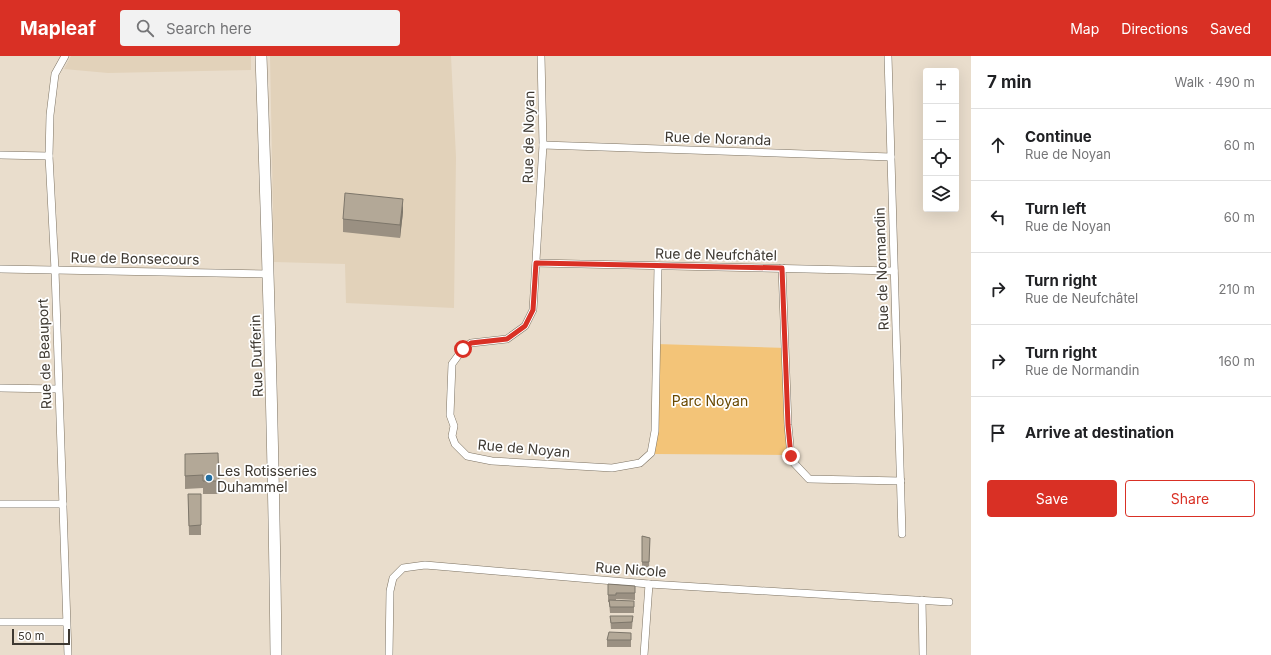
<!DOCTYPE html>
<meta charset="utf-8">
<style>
:root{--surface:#fff;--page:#f2f2f2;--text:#202124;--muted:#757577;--line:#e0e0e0;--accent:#d93025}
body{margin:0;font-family:Inter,sans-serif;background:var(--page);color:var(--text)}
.controls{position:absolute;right:12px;top:12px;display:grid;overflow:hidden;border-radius:4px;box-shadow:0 4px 16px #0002}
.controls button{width:36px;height:36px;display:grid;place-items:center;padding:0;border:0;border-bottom:1px solid var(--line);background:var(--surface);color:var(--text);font:20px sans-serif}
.scale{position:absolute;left:12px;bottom:10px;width:58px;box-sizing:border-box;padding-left:4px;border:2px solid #3e3932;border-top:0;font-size:11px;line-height:14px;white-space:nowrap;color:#3e3932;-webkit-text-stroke:3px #fff;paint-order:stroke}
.stop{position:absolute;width:12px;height:12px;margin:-9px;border:3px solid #d93025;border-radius:50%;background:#fff}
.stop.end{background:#d93025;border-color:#fff;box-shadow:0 1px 4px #0008}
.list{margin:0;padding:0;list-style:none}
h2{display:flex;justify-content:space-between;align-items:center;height:52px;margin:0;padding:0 16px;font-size:17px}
h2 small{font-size:13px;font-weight:400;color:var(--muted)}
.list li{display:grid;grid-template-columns:26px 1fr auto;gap:12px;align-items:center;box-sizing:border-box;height:72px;padding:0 16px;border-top:1px solid var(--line)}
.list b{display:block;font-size:15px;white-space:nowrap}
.list p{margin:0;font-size:13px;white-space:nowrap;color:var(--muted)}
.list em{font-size:13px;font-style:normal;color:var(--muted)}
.actions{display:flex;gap:8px;padding:12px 16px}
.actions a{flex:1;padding:9px 0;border:1px solid var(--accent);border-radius:4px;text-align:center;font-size:14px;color:var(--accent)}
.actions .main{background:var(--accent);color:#fff}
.icon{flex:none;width:22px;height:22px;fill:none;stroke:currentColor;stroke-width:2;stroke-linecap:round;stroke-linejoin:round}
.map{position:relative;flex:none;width:971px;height:599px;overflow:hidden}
header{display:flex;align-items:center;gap:24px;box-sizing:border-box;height:56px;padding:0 20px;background:var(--accent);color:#fff}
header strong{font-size:19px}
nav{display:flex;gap:22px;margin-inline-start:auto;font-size:14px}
.search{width:280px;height:36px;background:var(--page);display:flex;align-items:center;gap:10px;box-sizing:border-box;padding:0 14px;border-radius:4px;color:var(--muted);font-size:15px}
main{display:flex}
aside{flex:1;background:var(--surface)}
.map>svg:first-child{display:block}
.built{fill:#e2d2ba}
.green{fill:#f3c478}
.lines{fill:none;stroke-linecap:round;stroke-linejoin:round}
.minor-casing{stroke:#7c7262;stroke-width:8}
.primary-casing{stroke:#7c7262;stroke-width:12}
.minor{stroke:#fff;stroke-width:7}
.primary{stroke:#fff;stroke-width:11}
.wall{fill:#9a9082}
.shaded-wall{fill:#7d766a}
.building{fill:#b3a897;stroke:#7d766a}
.route{stroke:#d93025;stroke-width:5}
.poi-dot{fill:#236fa2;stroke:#fff;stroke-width:1.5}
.labels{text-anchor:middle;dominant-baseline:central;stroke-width:3.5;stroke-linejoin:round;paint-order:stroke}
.street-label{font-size:14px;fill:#3e3932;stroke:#fff}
.park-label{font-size:14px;fill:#694800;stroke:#fff}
.poi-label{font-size:14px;fill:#3e3932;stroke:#fff;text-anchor:start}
</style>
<header>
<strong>Mapleaf</strong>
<div class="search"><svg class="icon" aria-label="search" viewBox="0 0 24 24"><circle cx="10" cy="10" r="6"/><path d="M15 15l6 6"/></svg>Search here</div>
<nav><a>Map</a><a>Directions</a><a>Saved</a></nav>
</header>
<main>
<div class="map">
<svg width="971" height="599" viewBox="0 0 971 599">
<rect width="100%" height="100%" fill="#e9ddcc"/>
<g class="built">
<path d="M71,0H251V14L108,17L64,13Z"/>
<path d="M270,0H451L456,101L454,252L346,247L345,208L274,206Z"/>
</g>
<path class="green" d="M656,288L787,292L786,399L653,398Z"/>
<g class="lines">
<defs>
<g id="minor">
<path d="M65,0L55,18L50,59L49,100L55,214L68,599"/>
<path d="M541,0L543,89L533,254L525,270L507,283L471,287L463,293L452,308L450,359L454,370L452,380L455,388L467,400L492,405L612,412L640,407L651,397L655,375L658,210"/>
<path d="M888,0L902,478"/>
<path d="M543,89L891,101"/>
<path d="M0,99L49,100"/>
<path d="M536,207L894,215"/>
<path d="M782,212L788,369L791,400L794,407L809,423L901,425"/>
<path d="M0,213L269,218"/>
<path d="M0,332L58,333"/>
<path d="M0,448H63"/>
<path d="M922,544L923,599"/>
<path d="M0,566H66"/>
<path d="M389,599L390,535L393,522L403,512L425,509L649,528L949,546"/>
<path d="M644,599L649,528"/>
</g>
<path id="primary" d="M261,0C268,200 274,399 276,599"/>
</defs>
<use href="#minor" class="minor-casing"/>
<use href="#primary" class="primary-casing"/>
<use href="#minor" class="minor"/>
<use href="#primary" class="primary"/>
</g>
<g class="wall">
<path d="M403,156L400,182L343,176V163Z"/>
<path d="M185,398L219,425V438H203V432L185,433Z"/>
<path d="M188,438L201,469V479H189Z"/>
<path d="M642,480L650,482L649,513L642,512Z"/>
<path d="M608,528L635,530V544L616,543V544L634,551V557H610L609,546H608Z"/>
<path d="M610,560H633L632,573H611Z"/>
<path d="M631,583V591H607V584Z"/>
</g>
<path class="shaded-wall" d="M403,143V156L400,182V169Z"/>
<g class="building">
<path d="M345,137L403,143L400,169L343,163Z"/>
<path d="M218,397L219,425H203V419L185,420V398Z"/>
<path d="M188,438H201V469L189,470Z"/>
<path d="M642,480L650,482L649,506H642Z"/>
<path d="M608,528L635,530V537H616V539H608Z"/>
<path d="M609,544L634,545V551H610Z"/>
<path d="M610,560H633L632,566L611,567Z"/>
<path d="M609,576L631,577V584H607Z"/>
</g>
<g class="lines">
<path class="route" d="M463,293L471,287L507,283L525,270L533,254L536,207L782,212L788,369L791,400"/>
</g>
<circle class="poi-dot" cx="209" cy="422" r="4"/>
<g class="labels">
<g class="street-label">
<text transform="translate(528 81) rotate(-89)">Rue de Noyan</text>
<text transform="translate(718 82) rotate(2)">Rue de Noranda</text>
<text transform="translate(716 198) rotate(1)">Rue de Neufchâtel</text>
<text transform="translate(135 202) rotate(1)">Rue de Bonsecours</text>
<text transform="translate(881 213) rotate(-92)">Rue de Normandin</text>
<text transform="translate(44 298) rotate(-92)">Rue de Beauport</text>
<text transform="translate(256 300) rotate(-92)">Rue Dufferin</text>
<text transform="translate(524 392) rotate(5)">Rue de Noyan</text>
<text transform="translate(631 513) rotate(4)">Rue Nicole</text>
</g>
<g class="park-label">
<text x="710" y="344">Parc Noyan</text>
</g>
<g class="poi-label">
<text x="217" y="414">Les Rotisseries<tspan x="217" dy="16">Duhammel</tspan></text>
</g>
</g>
</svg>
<div class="controls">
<button>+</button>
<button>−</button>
<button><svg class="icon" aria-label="locate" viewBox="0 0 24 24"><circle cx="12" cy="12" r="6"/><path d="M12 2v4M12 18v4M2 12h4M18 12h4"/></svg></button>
<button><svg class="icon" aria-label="layers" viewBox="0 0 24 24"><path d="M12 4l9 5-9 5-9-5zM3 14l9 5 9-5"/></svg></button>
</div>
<div class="scale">50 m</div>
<div class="stop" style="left:463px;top:293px"></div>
<div class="stop end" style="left:791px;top:400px"></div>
</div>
<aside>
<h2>7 min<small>Walk · 490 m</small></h2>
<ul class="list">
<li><svg class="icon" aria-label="ahead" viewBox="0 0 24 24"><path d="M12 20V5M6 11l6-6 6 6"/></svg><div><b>Continue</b><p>Rue de Noyan</p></div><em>60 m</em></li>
<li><svg class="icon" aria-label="left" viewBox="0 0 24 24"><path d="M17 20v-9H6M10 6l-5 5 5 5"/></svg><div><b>Turn left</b><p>Rue de Noyan</p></div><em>60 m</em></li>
<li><svg class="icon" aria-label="right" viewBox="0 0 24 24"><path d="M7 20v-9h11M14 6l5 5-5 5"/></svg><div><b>Turn right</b><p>Rue de Neufchâtel</p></div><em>210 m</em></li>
<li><svg class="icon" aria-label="right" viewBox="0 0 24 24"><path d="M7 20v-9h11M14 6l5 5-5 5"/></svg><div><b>Turn right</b><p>Rue de Normandin</p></div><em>160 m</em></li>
<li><svg class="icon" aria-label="arrive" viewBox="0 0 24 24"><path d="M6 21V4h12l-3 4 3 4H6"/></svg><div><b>Arrive at destination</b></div></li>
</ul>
<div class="actions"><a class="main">Save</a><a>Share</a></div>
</aside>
</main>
